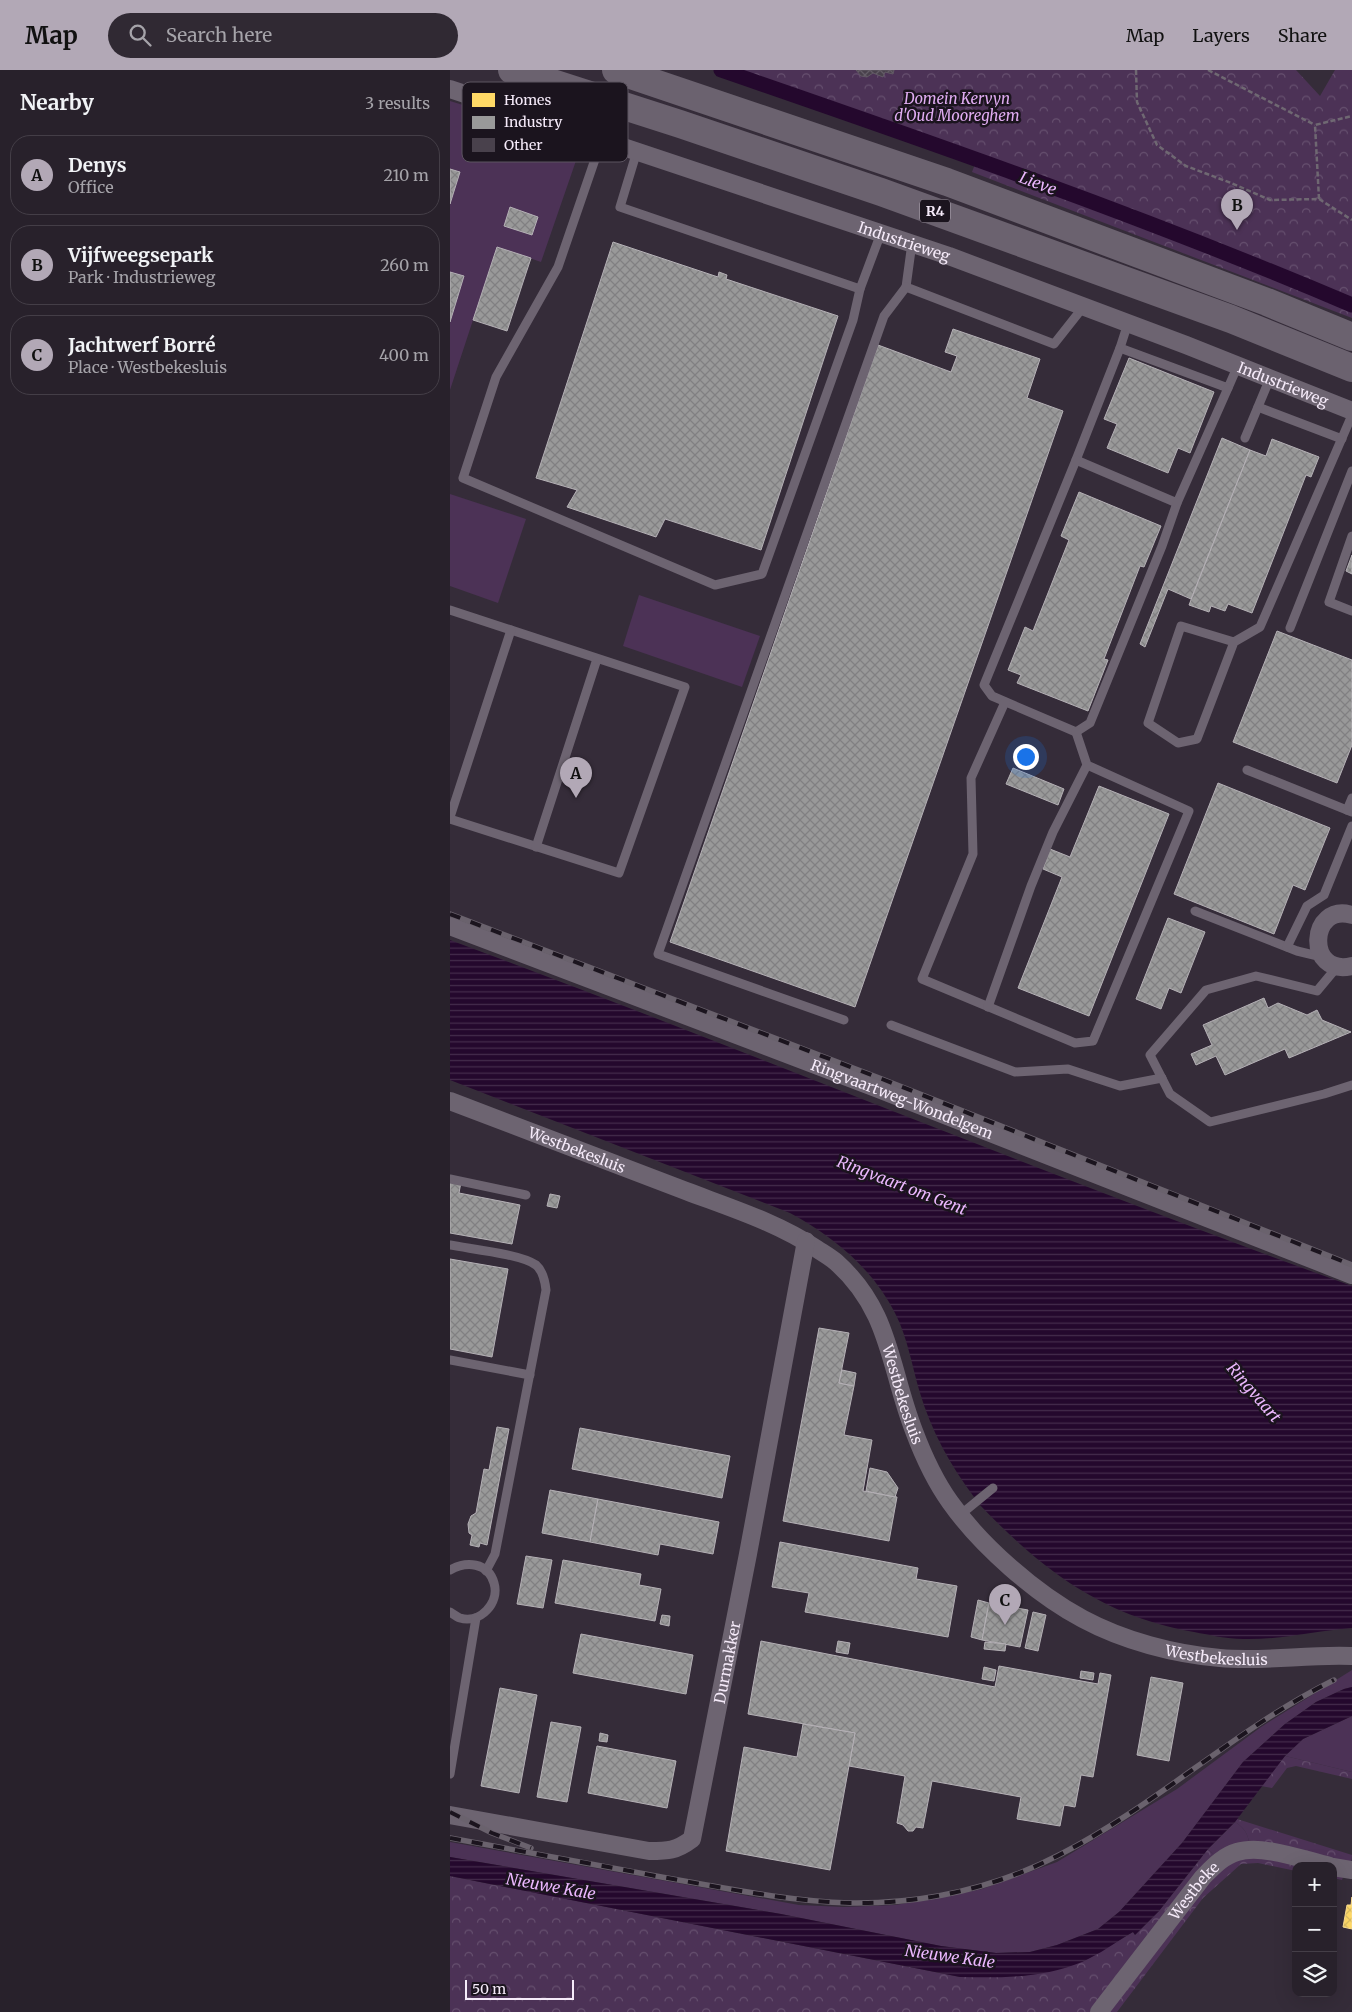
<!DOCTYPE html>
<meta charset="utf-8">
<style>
:root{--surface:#28212b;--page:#302933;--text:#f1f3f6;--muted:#a5a3a9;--line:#443e47;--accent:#b2a8b6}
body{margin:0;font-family:Merriweather,serif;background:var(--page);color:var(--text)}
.controls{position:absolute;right:15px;bottom:15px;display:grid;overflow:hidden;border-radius:10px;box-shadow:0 5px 20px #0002}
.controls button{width:45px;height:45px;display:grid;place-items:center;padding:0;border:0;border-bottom:1px solid var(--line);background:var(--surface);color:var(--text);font:25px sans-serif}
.scale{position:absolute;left:15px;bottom:12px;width:109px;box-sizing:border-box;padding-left:5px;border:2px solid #f5eaf9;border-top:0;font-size:14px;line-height:18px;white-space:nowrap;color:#f5eaf9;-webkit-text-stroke:4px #1b141e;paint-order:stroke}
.you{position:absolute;left:575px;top:686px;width:18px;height:18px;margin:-12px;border:4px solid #fff;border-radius:50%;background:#1a73e8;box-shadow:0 0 0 8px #1a73e833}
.badge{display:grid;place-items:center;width:32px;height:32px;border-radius:50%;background:var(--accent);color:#111;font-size:16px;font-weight:700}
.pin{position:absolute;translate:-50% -41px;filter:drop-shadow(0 1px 2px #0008)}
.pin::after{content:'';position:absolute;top:26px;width:18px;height:15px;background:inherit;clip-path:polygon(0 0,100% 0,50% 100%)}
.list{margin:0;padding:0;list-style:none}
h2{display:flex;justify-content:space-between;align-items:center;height:65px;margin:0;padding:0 20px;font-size:21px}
h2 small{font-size:16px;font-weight:400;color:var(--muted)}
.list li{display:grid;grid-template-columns:32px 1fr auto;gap:15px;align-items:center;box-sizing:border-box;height:80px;margin:0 10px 10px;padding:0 10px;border:1px solid var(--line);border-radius:20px}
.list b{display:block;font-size:19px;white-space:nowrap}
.list p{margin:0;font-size:16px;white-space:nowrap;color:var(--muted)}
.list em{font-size:16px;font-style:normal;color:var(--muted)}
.icon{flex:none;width:28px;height:28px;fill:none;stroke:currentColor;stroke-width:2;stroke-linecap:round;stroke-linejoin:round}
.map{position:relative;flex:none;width:902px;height:1942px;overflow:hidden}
header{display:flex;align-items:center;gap:30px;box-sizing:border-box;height:70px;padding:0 25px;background:var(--accent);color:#111}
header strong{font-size:24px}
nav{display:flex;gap:28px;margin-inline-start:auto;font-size:18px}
.search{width:350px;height:45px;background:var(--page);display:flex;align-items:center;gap:12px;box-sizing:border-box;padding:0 18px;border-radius:28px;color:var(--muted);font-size:19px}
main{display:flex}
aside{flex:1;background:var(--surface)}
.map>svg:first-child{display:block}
.green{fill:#4c3256}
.forest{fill:url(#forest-crowns)}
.water{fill:url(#water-rules)}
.homes{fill:url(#homes-cross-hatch);stroke:#fcde92}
.industry{fill:url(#industry-cross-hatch);stroke:#b5b1b6}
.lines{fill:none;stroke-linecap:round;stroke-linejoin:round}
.canal{stroke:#24082d;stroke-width:15}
.building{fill:url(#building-cross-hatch);stroke:#625a65}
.path{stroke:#6f6872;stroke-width:2.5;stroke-dasharray:5 2.5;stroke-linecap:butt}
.lane{stroke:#6d6471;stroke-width:9}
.street{stroke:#6d6471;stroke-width:18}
.highway{stroke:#6b626f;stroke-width:28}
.rail-casing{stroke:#6a626d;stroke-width:5.5}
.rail{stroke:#1b141e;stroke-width:4;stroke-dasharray:11;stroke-linecap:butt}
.labels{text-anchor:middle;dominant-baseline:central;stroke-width:5;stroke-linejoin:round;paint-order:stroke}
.shield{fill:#1b141e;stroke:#b4aab7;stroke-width:1}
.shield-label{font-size:14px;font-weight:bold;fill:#f5eaf9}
.park-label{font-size:15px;font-style:italic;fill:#e0acf2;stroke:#1b141e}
.street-label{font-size:15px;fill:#f5eaf9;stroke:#1b141e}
.water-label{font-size:16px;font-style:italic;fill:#ebb7fe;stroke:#1b141e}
.key{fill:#1b141e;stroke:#5c5460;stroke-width:1}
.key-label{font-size:14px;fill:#f5eaf9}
</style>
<header>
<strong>Map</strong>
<div class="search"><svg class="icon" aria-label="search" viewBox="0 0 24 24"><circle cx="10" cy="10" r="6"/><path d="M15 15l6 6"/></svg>Search here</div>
<nav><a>Map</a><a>Layers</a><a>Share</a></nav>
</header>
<main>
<aside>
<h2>Nearby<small>3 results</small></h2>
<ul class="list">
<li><span class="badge">A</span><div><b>Denys</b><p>Office</p></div><em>210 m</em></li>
<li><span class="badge">B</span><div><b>Vijfweegsepark</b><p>Park · Industrieweg</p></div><em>260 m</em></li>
<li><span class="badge">C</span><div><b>Jachtwerf Borré</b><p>Place · Westbekesluis</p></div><em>400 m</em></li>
</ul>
</aside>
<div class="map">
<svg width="902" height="1942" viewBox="0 0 902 1942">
<defs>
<pattern id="forest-crowns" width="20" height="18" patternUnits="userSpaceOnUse" patternTransform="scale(1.25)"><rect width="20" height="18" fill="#4c3256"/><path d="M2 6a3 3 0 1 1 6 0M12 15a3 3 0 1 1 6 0" fill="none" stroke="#66506f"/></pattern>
<pattern id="water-rules" width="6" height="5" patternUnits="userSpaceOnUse" patternTransform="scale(1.25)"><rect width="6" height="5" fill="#24082d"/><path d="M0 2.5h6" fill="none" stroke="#442c4c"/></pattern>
<pattern id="homes-cross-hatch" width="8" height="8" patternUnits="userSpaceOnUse" patternTransform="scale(1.25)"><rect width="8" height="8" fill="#ffd966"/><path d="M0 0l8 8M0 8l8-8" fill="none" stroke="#dbbc61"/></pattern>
<pattern id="industry-cross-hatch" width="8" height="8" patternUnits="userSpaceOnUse" patternTransform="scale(1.25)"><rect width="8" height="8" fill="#999"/><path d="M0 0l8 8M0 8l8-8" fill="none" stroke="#818082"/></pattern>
<pattern id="building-cross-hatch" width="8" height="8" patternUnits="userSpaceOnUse" patternTransform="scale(1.25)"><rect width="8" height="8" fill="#49414c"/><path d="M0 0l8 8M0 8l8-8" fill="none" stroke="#645d67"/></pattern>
</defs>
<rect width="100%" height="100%" fill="#352c39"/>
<g class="green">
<path d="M0,31L124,69L129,82L91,192L47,177L0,320Z"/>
<path d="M0,424L76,449L48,533L0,516Z"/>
<path d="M189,525L310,566L292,617L173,576Z"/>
<path d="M902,1600V1617L894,1619L866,1632L835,1654L793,1692L732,1773L669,1842L648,1859L607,1875L580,1882L546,1883L491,1876L331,1844L0,1787V1772L349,1835L394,1837L445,1835L498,1826L532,1819L607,1792L727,1719L811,1657Z"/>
<path d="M902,1646V1702L835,1686L853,1669Z"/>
<path d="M785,1752C799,1760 800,1772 800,1786L775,1795L758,1779Z"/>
</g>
<g class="forest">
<path d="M289,0H846L870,26L885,0H902V248L522,102L529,84L467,61Z"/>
<path d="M835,1686L902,1702V1709L846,1696L837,1698L822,1718L811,1716Z"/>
<path d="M787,1749L902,1785C902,1797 895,1799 892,1810L883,1808V1796H846V1801L808,1793L791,1794L753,1828L667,1942H0V1806L510,1907L573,1906L634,1891L683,1862L685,1865L709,1841L758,1779L775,1795L800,1786C800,1772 799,1760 785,1752Z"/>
</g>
<g class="water">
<path d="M0,870C302,982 599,1107 902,1216V1558C865,1561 830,1570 793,1569C776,1569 760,1565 744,1562C652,1546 592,1500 529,1434L545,1422L541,1414L524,1427C500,1395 481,1360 470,1323C462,1297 458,1268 445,1243C422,1198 384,1167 340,1143L0,1010Z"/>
<path d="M902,1617V1646L853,1669L835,1686L785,1752L758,1779L709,1841L685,1865L683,1862C666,1872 650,1884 632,1892C593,1908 552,1908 510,1907L0,1806V1787L331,1844L491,1876L546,1883L580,1882L607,1875L648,1859L669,1842L732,1773L793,1692L835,1654L866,1632L894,1619Z"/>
</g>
<path class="homes" d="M902,1827V1859L893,1857L897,1835H901Z"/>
<g class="industry">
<path d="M0,99L10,102L0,134Z"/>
<path d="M60,137L88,147L82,165L54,156Z"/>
<path d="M163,172L268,207L269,202L277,205L276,209L388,246L311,480L215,449L206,467L117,437L127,420L86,408Z"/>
<path d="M47,177L81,188L57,261L23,250Z"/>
<path d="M0,202L14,206L0,252Z"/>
<path d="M503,259L590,289L577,328L613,341L405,937L220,872L428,275L501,302L507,286L495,282Z"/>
<path d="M679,288L764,322L740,383L728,378L718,403L657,378L667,354L654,349Z"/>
<path d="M772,368L800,380L741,529L718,519L695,577L690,574Z"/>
<path d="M822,369L869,387L861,407L856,405L802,543L778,534L775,541L761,536L759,542L739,535L800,380L816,386Z"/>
<path d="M629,422L711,456L694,497L690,496L654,589L658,590L638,641L567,613L571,605L558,600L575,557L583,561L619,470L611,466Z"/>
<path d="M902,485V504L896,501Z"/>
<path d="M827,561L902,590V675L887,713L783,672Z"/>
<path d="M563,698L614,719L608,735L556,714Z"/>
<path d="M768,713L880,758L855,820L843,815L824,864L724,824Z"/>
<path d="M649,716L719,744L639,946L568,918L612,807L593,799L600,779L620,787Z"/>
<path d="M718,848L755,862L731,923L719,918L711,939L686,929Z"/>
<path d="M814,928L818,938L828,933L857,945L867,940L872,950L901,962L839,988L835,979L775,1005L766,986L746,995L741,984L762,975L753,955Z"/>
<path d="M0,1110L11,1112L9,1123L70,1135L62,1174L0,1163Z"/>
<path d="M100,1124L110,1126L107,1138L97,1136Z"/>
<path d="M0,1189L58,1199L42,1287L0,1279Z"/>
<path d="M369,1258L399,1263L389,1313L404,1316L394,1365L422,1370L413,1421L447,1427L439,1471L333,1451Z"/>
<path d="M392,1300L406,1303L404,1316L389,1313Z"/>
<path d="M47,1357L59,1359L37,1475L30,1473L29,1477L20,1475L22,1465L19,1463L18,1454L21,1446L26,1443L34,1399L39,1400Z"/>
<path d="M130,1358L280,1386L272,1428L122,1399Z"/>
<path d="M420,1398L437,1402L448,1418L445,1427L416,1421Z"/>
<path d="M100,1420L148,1429L140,1472L92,1463Z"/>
<path d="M148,1429L269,1452L263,1484L210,1474L208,1485L140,1472Z"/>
<path d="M330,1472L468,1498L466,1509L507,1516L498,1567L355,1542L359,1523L322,1517Z"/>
<path d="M76,1486L102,1490L93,1538L67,1534Z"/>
<path d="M113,1490L191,1504L189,1515L211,1519L205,1551L105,1533Z"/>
<path d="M528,1530L539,1533L532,1570L521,1567Z"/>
<path d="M539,1533L578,1540L570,1577L532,1570Z"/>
<path d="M583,1542L596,1545L588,1581L575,1578Z"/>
<path d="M212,1545L220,1546L219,1556L210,1554Z"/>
<path d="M131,1564L243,1585L236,1624L123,1603Z"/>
<path d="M311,1571L545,1617L549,1596L648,1614L650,1603L661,1605L643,1707L631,1705L625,1737L614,1735L610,1756L567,1749L571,1727L482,1711L473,1758L466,1757L463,1761H458L453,1755L447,1753L455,1706L399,1696L405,1663L298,1644Z"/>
<path d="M388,1571L400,1573L398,1584L386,1582Z"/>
<path d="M535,1572L556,1574L555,1581L534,1579Z"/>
<path d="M534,1597L546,1600L544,1611L532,1609Z"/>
<path d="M631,1601L644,1603L643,1610L630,1608Z"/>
<path d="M701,1607L733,1613L719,1691L687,1685Z"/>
<path d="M50,1618L87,1625L69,1723L31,1716Z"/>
<path d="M101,1652L131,1657L117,1732L87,1727Z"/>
<path d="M353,1654L405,1663L380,1800L276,1781L294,1677L347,1687Z"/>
<path d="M150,1663L158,1665L157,1672L149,1671Z"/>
<path d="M147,1676L226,1691L217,1738L138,1723Z"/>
</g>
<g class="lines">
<path class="canal" d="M271,0C483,73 695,147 902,235"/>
</g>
<path class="building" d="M406,0H444L443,4L435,2L433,7L423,3L417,7L411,6Z"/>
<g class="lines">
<g class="path">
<path d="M686,0L687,32L707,75L736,96L781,113L820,130L869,129L902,150"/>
<path d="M758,0L865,55"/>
<path d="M869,129L865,55L902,46"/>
</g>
<g class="lane">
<path d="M152,69L108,197L46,307L13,408L265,515L312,504L403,250L410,219"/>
<path d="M187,81L170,137L410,219L431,163"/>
<path d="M462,173L456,217L604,274L634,236"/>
<path d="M678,253L670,278L778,318L788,295"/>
<path d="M670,278L626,390L727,433L778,318"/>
<path d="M808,337L892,369"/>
<path d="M795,368L820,308"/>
<path d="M626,390L534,615L542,626L626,662L640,653L712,476L727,433"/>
<path d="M902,466L879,532L902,541"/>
<path d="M0,540L235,617L169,803L0,749"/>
<path d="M840,558L902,401"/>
<path d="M784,572L731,556L698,653L728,673L747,669L784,572L810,557L902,345"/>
<path d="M555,632L521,708L523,784L472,909L625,973L643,971L739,741L637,695L626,662"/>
<path d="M797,700L902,742"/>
<path d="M897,740L902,728"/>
<path d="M0,747L61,560"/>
<path d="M86,777L147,589"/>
<path d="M745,841L847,881L872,887"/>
<path d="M837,877L857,836L874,825L902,756"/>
<path d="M887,897L867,921L806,906L756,920L700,985L720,1024L760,1052L874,1024L902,1015"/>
<path d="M538,937L581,816L603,762L637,695"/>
<path d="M394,950L208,884L434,246L456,217"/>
<path d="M441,955L565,1002L618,999L670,1016L712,1008"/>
<path d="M0,1109L76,1125"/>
<path d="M0,1175C20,1179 71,1184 86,1195C93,1201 95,1211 96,1220L45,1484L36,1501"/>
<path d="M0,1290L80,1305"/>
<path d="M510,1445L543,1418"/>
<path d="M0,1500C16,1491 38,1492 44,1513C50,1533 30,1554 10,1548C7,1547 3,1544 0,1542"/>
<path d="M0,1704L26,1548"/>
</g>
<g class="street">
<path id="s1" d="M0,19L499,186L736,275L902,341"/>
<path d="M902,845C859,832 855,907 902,896"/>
<path id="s2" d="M0,856L426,1018L902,1205"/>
<path id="s3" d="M0,1031C79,1061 157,1091 236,1121C281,1138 326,1152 367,1179C373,1183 380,1187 386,1192C441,1241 439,1297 464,1361C473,1385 485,1411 500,1432C531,1476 586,1524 633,1549C674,1571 724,1584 770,1588C814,1592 858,1584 902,1586"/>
<path id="s4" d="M0,1745L199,1781C218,1781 226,1781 242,1769L298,1484L356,1171"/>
<path d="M883,1797L902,1800"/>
<path id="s5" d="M649,1942L753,1807C763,1797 773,1786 787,1782C813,1774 854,1790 880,1796"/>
</g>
<g class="highway">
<path d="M62,0L230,54L431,122L781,249L902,298"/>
<path d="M166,0L497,112L817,232L902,267"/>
</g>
<defs>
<g id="rail">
<path d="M0,844L432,1009L902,1195"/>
<path d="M0,1742L42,1763L81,1778"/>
<path d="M0,1768C69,1781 138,1793 206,1806C270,1817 335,1831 400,1833C473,1834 546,1818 611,1784C708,1734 787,1658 884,1610"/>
</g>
</defs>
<use href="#rail" class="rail-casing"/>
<use href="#rail" class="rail"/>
</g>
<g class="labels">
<rect class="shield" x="470" y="129.5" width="30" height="23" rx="4"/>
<g class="shield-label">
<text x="485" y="141">R4</text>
</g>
<g class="park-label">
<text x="507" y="28">Domein Kervyn<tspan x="507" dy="17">d'Oud Mooreghem</tspan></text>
</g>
<g class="street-label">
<text stroke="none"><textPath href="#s1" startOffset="479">Industrieweg</textPath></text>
<text stroke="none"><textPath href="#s1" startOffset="884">Industrieweg</textPath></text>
<text stroke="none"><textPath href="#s2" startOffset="484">Ringvaartweg-Wondelgem</textPath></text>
<text stroke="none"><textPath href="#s3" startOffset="136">Westbekesluis</textPath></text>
<text stroke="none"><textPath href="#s3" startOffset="570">Westbekesluis</textPath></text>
<text stroke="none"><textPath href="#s3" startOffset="1006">Westbekesluis</textPath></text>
<text stroke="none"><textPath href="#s4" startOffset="428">Durmakker</textPath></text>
<text stroke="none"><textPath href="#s5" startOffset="154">Westbeke</textPath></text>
</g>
<g class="water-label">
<text transform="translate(588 113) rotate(21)">Lieve</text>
<text transform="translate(452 1115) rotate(21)">Ringvaart om Gent</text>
<text transform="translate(804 1322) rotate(49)">Ringvaart</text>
<text transform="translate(101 1816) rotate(10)">Nieuwe Kale</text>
<text transform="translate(500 1886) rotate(8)">Nieuwe Kale</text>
</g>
</g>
<rect x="12" y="12" width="166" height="80" rx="8" class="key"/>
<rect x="22" y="23" width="23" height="14" fill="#ffd966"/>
<rect x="22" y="46" width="23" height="13" fill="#999"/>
<rect x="22" y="68" width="23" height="14" fill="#49414c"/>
<g class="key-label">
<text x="54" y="35">Homes</text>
<text x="54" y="57">Industry</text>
<text x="54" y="80">Other</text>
</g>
</svg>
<div class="controls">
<button>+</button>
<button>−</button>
<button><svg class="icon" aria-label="layers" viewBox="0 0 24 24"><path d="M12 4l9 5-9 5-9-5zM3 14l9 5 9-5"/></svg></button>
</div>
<div class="scale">50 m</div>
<div class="you"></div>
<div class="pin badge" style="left:126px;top:728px">A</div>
<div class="pin badge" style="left:787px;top:160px">B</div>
<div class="pin badge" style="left:555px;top:1555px">C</div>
</div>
</main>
